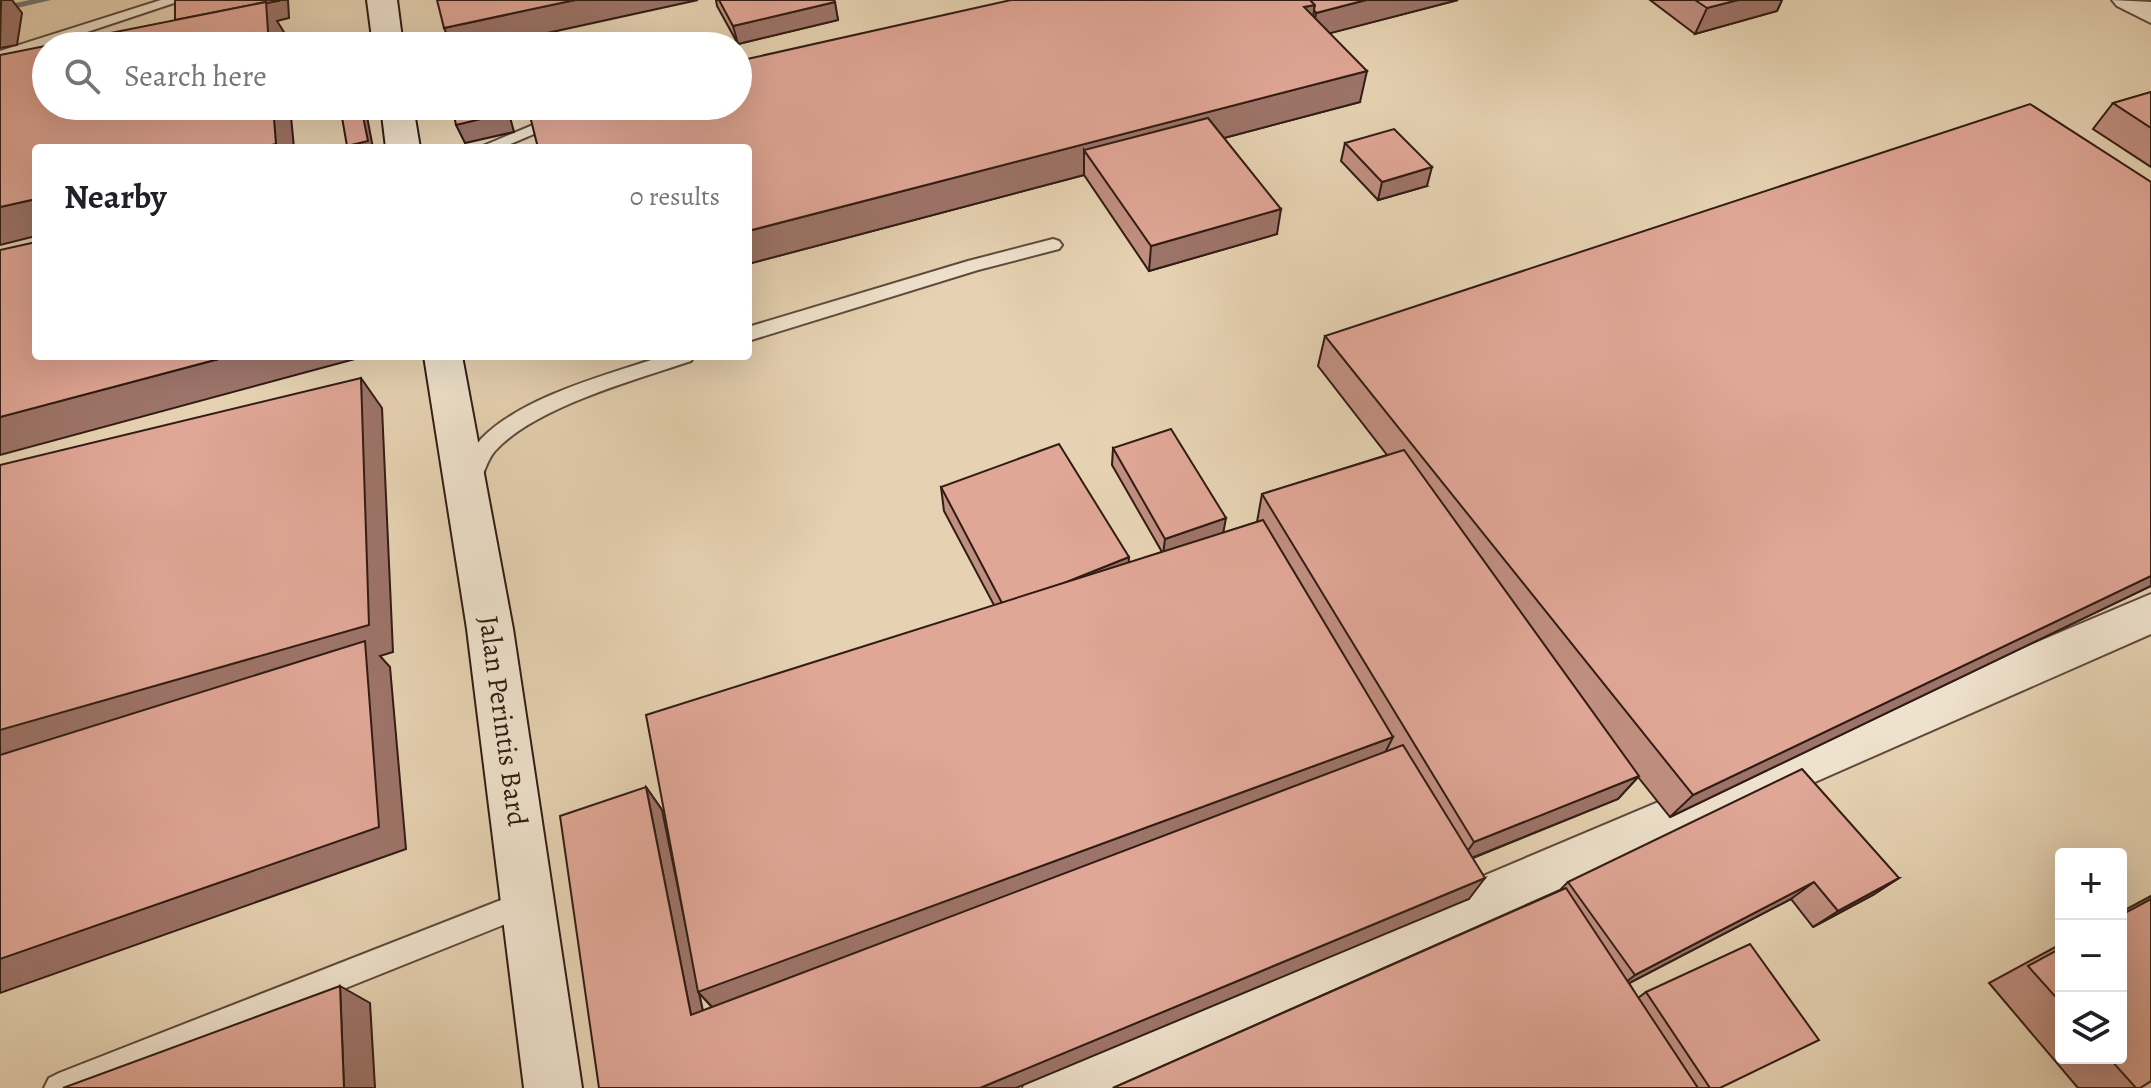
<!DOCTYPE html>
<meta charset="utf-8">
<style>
:root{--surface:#fff;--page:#f2f2f2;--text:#202124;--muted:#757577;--line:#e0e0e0}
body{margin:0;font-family:Alegreya,serif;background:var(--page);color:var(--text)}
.controls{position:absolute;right:24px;bottom:24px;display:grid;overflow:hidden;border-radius:8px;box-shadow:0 8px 32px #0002}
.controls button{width:72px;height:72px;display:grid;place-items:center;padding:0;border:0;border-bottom:2px solid var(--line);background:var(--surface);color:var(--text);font:40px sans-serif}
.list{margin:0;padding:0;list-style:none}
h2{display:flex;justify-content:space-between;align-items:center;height:104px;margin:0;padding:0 32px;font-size:34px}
h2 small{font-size:26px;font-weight:400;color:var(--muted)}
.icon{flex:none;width:44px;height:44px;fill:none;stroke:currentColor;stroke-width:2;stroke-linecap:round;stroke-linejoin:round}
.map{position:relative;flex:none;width:2151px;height:1088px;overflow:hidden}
.search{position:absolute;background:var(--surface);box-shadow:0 8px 32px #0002;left:32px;top:32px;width:720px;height:88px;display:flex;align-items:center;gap:20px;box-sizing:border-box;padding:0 28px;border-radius:44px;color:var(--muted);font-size:30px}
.panel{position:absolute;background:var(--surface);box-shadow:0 8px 32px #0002;left:32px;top:144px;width:720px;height:216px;border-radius:8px}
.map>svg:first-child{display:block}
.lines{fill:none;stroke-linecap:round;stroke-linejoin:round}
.stream{fill:#717876;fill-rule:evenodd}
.lane-casing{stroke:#5e4a3c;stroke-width:4}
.street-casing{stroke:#5e4a3c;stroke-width:4}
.secondary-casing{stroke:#311c14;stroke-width:4}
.lane{fill:#efe2cd;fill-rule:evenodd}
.street{fill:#efe2cd;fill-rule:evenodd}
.secondary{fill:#efe2cd;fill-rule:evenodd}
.wall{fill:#c18f81;stroke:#311c14;stroke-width:2;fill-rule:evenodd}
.shaded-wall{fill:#9d7469;stroke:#311c14;stroke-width:2}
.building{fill:#e0a696;stroke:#311c14;stroke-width:2}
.labels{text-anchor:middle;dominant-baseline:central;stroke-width:8;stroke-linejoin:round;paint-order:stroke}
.street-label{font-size:28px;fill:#311c14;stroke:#efe2cd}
</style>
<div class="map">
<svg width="2151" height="1088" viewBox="0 0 2151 1088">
<rect width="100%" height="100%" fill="#e6d2b2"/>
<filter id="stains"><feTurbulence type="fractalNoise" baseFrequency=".0025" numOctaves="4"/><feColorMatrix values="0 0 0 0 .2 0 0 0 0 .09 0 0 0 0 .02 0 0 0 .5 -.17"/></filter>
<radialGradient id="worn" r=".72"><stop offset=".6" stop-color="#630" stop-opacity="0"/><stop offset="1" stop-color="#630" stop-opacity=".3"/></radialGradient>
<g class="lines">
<path class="stream" d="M30,0H51L0,12V6Z"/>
<defs>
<g id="lane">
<path d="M161,0H183L0,61V51Z"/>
<path d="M578,106H600L501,148H478Z"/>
<path d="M1053,239L1059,241L1062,245L1059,249L978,270L748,341V327L968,261Z"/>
<path d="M663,356H694L691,361C635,380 535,407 495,451C486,461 483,478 476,490L469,492L462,490L458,484C465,470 470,451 481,439C523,396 607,375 663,356Z"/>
<path d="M529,889L538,893L542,902L538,911L96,1088H44L49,1078L59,1073Z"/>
</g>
<g id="street">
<path d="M2112,0L2151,2V23L2117,6Z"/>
<path d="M2151,594V634L1120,1088H1023L1031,1067Z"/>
</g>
<g id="secondary">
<path d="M367,0H397L403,46H373Z"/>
<path d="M381,106H413L420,148H386Z"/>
<path d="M424,356H462L513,629L582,1088H524L467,629Z"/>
</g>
</defs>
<use href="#lane" class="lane-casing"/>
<use href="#street" class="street-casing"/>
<use href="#secondary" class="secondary-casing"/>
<use href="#lane" class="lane"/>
<use href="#street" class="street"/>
<use href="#secondary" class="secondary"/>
</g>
<g class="wall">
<path d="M716,0H834L838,20L738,44L717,6Z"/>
<path d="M1011,0H1458L1329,33L1360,102L1224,138L1277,234L1149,271L1084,175L748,264V148Z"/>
<path d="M1650,0H1782L1777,11L1695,34Z"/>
<path d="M2151,92V167L2093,129L2113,103Z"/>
<path d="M1345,143L1427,186L1378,200L1341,161Z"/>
<path d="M1325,336L2151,586L1670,817L1638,777L1618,799L1473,858L1469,899L599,1088L646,787L662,810L686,927L994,605L944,511L941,487L1129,563L1162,552L1112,465L1113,448L1223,533L1257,522L1262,494L1387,455L1318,366ZM699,993L712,1007L703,1011Z"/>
<path d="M1899,878L1873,895L1813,927L1791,899L1629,983L1638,998L1646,992L1720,1088H1113L1560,890L1568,882Z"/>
<path d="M2151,896V1081L2140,1088H2078L1989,983L2061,944V1058H2121V912Z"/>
</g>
<g class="shaded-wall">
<path d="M1,0H12L22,13L17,45L0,48Z"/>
<path d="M279,0H288L289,18L277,21L284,32L285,46H269L187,40L267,3Z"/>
<path d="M575,0H698L488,46H452L444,28Z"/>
<path d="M1366,0H1458L1312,38L1316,13Z"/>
<path d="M1738,0H1782L1777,11L1695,34L1707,8Z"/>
<path d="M835,2L838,20L738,44L733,26Z"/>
<path d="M1315,5L1310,36L1304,7Z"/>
<path d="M1367,71L1360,102L1099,171L1084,150V175L748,264V231Z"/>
<path d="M273,106H290L294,148H259Z"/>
<path d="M361,106H365L373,148H348L347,146Z"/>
<path d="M504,106H507L514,132L465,143L456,125Z"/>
<path d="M1432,167L1427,186L1378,200L1382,182Z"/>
<path d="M36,199V236L0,245V207Z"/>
<path d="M1281,209L1277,234L1149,271L1151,246Z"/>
<path d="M230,356H366L0,455V417Z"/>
<path d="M361,378L382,408L393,652L380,656L390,667L406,849L0,993V730Z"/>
<path d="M1226,518L1223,534L1163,555L1165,539Z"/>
<path d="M1129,557L1128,580L1004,607Z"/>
<path d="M2151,576V586L1670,817L1693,795Z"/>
<path d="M1393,737L1381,761L714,1009L699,993L707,1031L691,1015L646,787L662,810L699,991Z"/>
<path d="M1639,776L1618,799L1459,863L1474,842Z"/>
<path d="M1485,878L1469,899L1016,1088H980Z"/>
<path d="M1899,878L1873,895L1813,927L1838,911Z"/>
<path d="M1814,882L1791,899L1616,990L1635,975Z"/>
<path d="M340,986L370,1003L375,1088H344Z"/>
</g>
<g class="building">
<path d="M175,0H279V1L266,3V2L175,20Z"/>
<path d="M437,0H575L444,28Z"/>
<path d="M719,0H834L835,2L733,26Z"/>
<path d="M1011,0H1310L1315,5L1304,7L1367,71L748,231V148H538L528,108L538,106H738V61Z"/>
<path d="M1310,0H1366L1316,13L1314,10L1315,5Z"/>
<path d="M1695,0H1738L1707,8Z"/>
<path d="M266,2L269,46H46V106H273L276,144L259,148H36V199L0,207V55Z"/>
<path d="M2151,92V128L2113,103Z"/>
<path d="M2030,104L2151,182V576L1693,795L1325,336Z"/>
<path d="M340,106H361L368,141L347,146Z"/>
<path d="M452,106H504L506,113L456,125Z"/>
<path d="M1208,118L1281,209L1151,246L1084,150Z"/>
<path d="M1394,129L1432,167L1382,182L1345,143Z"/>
<path d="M36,242V356H230L0,417V250Z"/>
<path d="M361,378L369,625L0,730V465Z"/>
<path d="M1171,429L1226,518L1165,539L1113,448Z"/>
<path d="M1059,444L1129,557L1064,583L1002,603L941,487Z"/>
<path d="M1404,450L1639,776L1474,842L1262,494Z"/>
<path d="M1263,520L1393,737L698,992L646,715Z"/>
<path d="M365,641L379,827L0,959V755Z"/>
<path d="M1403,745L1485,878L980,1088H599L560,816L646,787L691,1015Z"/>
<path d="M1802,769L1899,878L1838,911L1814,882L1635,975L1568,882Z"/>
<path d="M1566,888L1698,1088H1113Z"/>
<path d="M2151,899V1081L2140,1088H2136L2109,1058H2121V915Z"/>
<path d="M1750,944L1819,1040L1720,1088H1710L1646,992Z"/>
<path d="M2061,948V1003L2028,966Z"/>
<path d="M340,986L344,1088H63Z"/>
</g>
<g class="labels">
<g class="street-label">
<text transform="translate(503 721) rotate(82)">Jalan Perintis Bard</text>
</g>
</g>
<rect width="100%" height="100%" filter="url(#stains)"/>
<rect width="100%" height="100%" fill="url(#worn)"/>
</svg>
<div class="controls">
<button>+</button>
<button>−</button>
<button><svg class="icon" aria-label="layers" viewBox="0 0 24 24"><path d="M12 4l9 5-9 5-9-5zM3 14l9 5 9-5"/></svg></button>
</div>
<div class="search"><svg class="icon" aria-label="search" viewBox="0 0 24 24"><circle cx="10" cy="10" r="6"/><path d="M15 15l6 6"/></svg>Search here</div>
<section class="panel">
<h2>Nearby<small>0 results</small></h2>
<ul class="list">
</ul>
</section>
</div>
